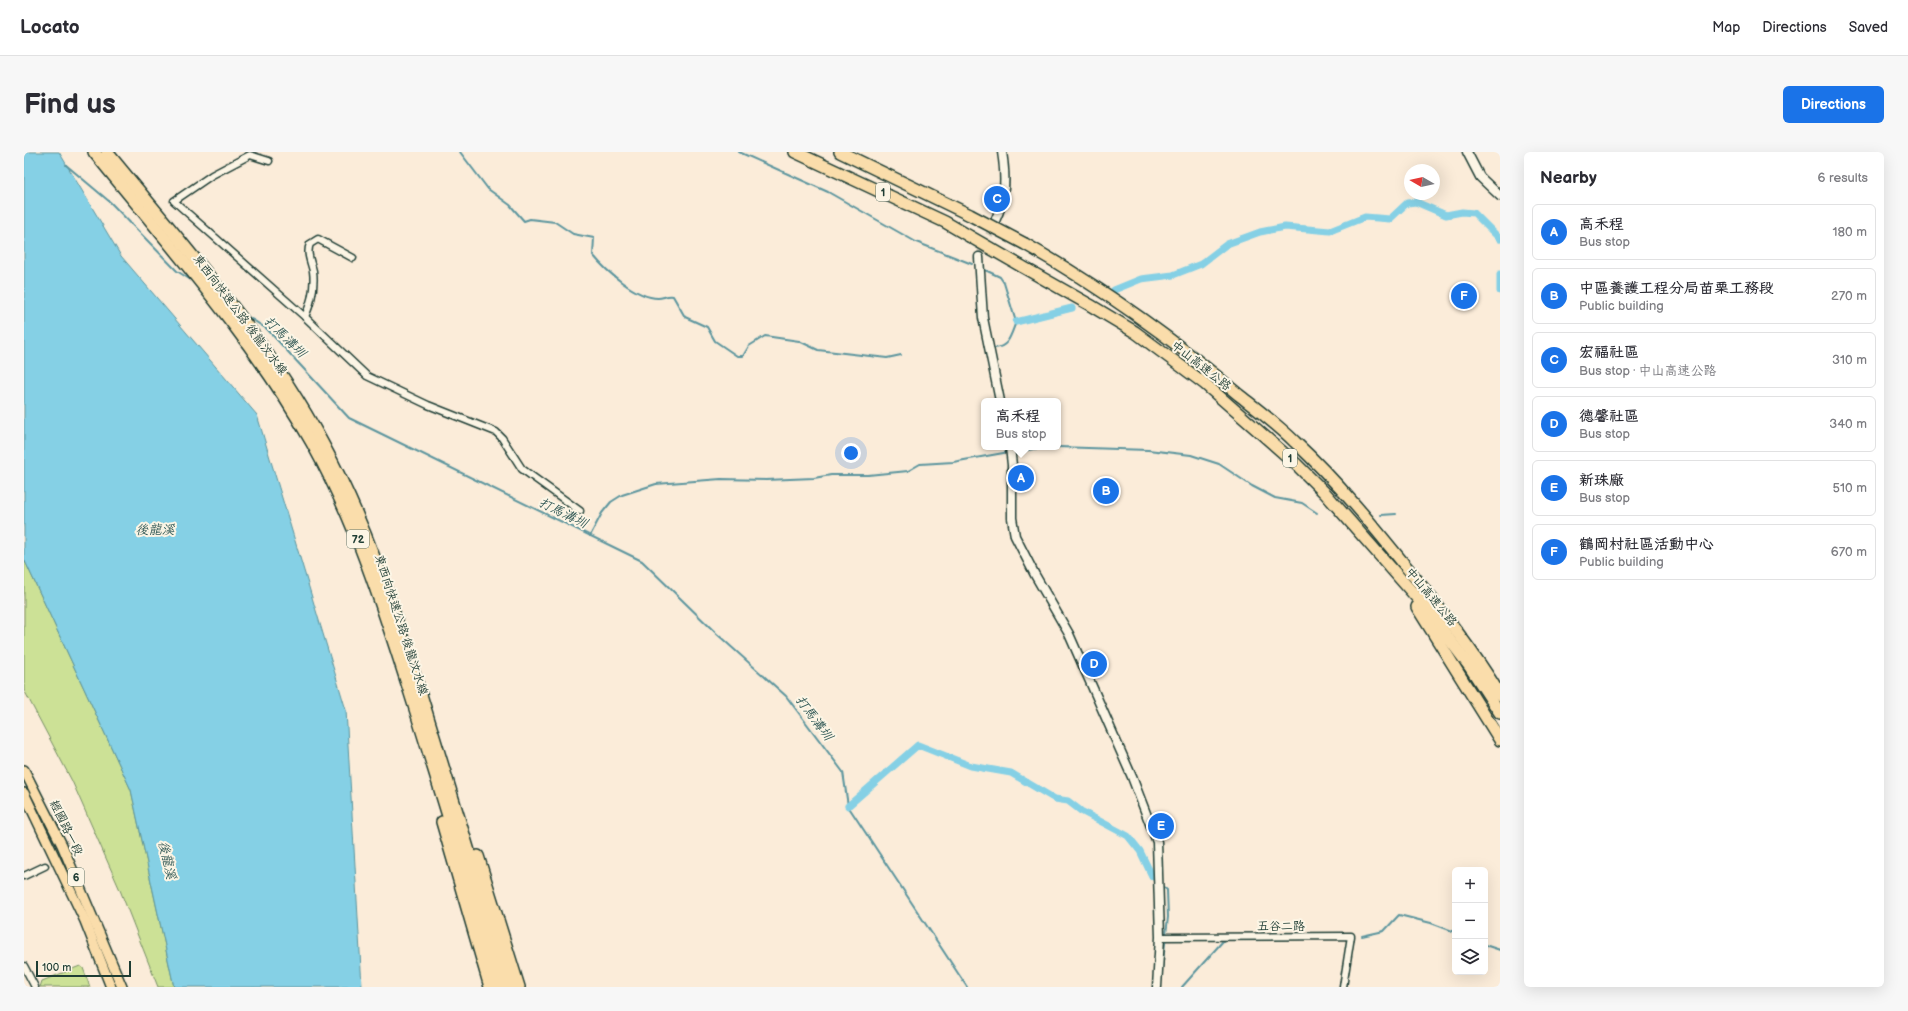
<!DOCTYPE html>
<meta charset="utf-8">
<style>
:root{--surface:#fff;--page:#f7f7f7;--text:#2b2b33;--muted:#7c7c81;--line:#e1e1e2;--accent:#1a73e8}
body{margin:0;font-family:"Balsamiq Sans","LXGW WenKai TC",sans-serif;background:var(--page);color:var(--text)}
.controls{position:absolute;right:12px;bottom:12px;display:grid;overflow:hidden;border-radius:6px;box-shadow:0 4px 16px #0002}
.controls button{width:36px;height:36px;display:grid;place-items:center;padding:0;border:0;border-bottom:1px solid var(--line);background:var(--surface);color:var(--text);font:20px sans-serif}
.compass{position:absolute;left:1380px;top:12px;width:36px;height:36px;border-radius:50%;background:var(--surface);box-shadow:0 4px 16px #0002;rotate:279deg}
.scale{position:absolute;left:12px;bottom:10px;width:95px;box-sizing:border-box;padding-left:4px;border:2px solid #1f3d34;border-top:0;font-size:11px;line-height:14px;white-space:nowrap;color:#1f3d34;-webkit-text-stroke:3px #fcf5e5;paint-order:stroke}
.you{position:absolute;left:827px;top:301px;width:14px;height:14px;margin:-10px;border:3px solid #fff;border-radius:50%;background:#1a73e8;box-shadow:0 0 0 6px #1a73e833}
.badge{display:grid;place-items:center;width:26px;height:26px;border-radius:50%;background:var(--accent);color:#fff;font-size:13px;font-weight:700}
.pin{position:absolute;translate:-50% -50%;border:2px solid #fff;box-shadow:0 1px 4px #0006}
.popup{position:absolute;left:957px;top:246px;width:80px;height:52px;box-sizing:border-box;display:grid;place-content:center;border-radius:6px;background:var(--surface);filter:drop-shadow(0 1px 3px #0005);font-size:13px;white-space:nowrap;color:var(--muted)}
.popup b{font-size:15px;color:var(--text)}
.popup::after{content:'';position:absolute;left:50%;top:100%;margin-left:-8px;border:8px solid transparent;border-top-color:var(--surface)}
.list{margin:0;padding:0;list-style:none}
h2{display:flex;justify-content:space-between;align-items:center;height:52px;margin:0;padding:0 16px;font-size:17px}
h2 small{font-size:13px;font-weight:400;color:var(--muted)}
.list li{display:grid;grid-template-columns:26px 1fr auto;gap:12px;align-items:center;box-sizing:border-box;height:56px;margin:0 8px 8px;padding:0 8px;border:1px solid var(--line);border-radius:6px}
.list b{display:block;font-size:15px;white-space:nowrap}
.list p{margin:0;font-size:13px;white-space:nowrap;color:var(--muted)}
.list em{font-size:13px;font-style:normal;color:var(--muted)}
.icon{flex:none;width:22px;height:22px;fill:none;stroke:currentColor;stroke-width:2;stroke-linecap:round;stroke-linejoin:round}
.map{position:relative;flex:none;width:1476px;height:835px;overflow:hidden;border-radius:6px}
header{display:flex;align-items:center;gap:24px;box-sizing:border-box;height:56px;padding:0 20px;background:var(--surface);border-bottom:1px solid var(--line)}
header strong{font-size:19px}
nav{display:flex;gap:22px;margin-inline-start:auto;font-size:14px}
.intro{display:flex;align-items:center;justify-content:space-between;box-sizing:border-box;height:96px;padding:0 24px}
h1{margin:0;font-size:28px}
.button{padding:10px 18px;border-radius:6px;background:var(--accent);color:#fff;font-size:14px;font-weight:700}
main{display:flex;gap:24px;padding:0 24px}
aside{flex:1;background:var(--surface);border-radius:6px;box-shadow:0 4px 16px #0002}
.map>svg:first-child{display:block}
.green{fill:#cce196;stroke:#768f65}
.water{fill:#85d0e5;stroke:#5c959e}
.lines{fill:none;stroke-linecap:round;stroke-linejoin:round}
.stream{stroke:#5c959e;stroke-width:2}
.canal{stroke:#85d0e5;stroke-width:7}
.secondary-tunnel{stroke:#cfc9b8;stroke-width:8;stroke-dasharray:8 4;stroke-linecap:butt}
.street-casing{stroke:#1f3d34;stroke-width:9}
.secondary-casing{stroke:#1f3d34;stroke-width:11}
.primary-casing{stroke:#1f3d34;stroke-width:12}
.highway-casing{stroke:#1f3d34;stroke-width:14}
.street{stroke:#fcf5e5;stroke-width:6}
.secondary{stroke:#fcf5e5;stroke-width:8}
.primary{stroke:#faddab;stroke-width:9}
.highway{stroke:#faddab;stroke-width:11}
.highway-bridge-casing{stroke:#1f3d34;stroke-width:14;stroke-linecap:butt}
.highway-bridge{stroke:#faddab;stroke-width:11}
.labels{text-anchor:middle;dominant-baseline:central;stroke-width:4;stroke-linejoin:round;paint-order:stroke}
.shield{fill:#fcf5e5;stroke:#617469;stroke-width:1}
.shield-label{font-size:11px;font-weight:bold;fill:#1f3d34}
.street-label{font-size:12px;fill:#1f3d34;stroke:#fcf5e5}
.water-label{font-size:13px;font-style:italic;fill:#335a57;stroke:#fcf5e5}
</style>
<header>
<strong>Locato</strong>
<nav><a>Map</a><a>Directions</a><a>Saved</a></nav>
</header>
<div class="intro"><h1>Find us</h1><a class="button">Directions</a></div>
<main>
<div class="map">
<svg width="1476" height="835" viewBox="0 0 1476 835">
<rect width="100%" height="100%" fill="#fbecd9"/>
<filter id="ink" filterUnits="userSpaceOnUse"><feTurbulence type="fractalNoise" baseFrequency=".025" numOctaves="2"/><feDisplacementMap in="SourceGraphic" scale="8" xChannelSelector="R" yChannelSelector="G"/><feConvolveMatrix kernelMatrix="1 2 1 2 8 2 1 2 1" color-interpolation-filters="sRGB"/></filter>
<g filter="url(#ink)">
<g class="green">
<path d="M0,407L107,638L150,835H134L96,738L48,629L0,538Z"/>
<path d="M56,814L59,816L66,835H16L18,829Z"/>
</g>
<path class="water" d="M0,0H35L97,104L233,263L322,558L338,835H150L107,638L0,407Z"/>
<g class="lines">
<g class="stream">
<path d="M436,0L464,37L486,53L500,69L506,67L531,70L549,82L570,86L569,103C582,119 612,146 634,146C639,146 643,143 649,144L661,165L683,175L691,189L713,204H719L725,194L741,184L775,189L794,198L863,206L877,203"/>
<path d="M715,0L804,40L892,90L948,112"/>
<path d="M42,13L86,50L153,119L170,130"/>
<path d="M959,117L976,125L980,131L992,170C987,182 985,195 971,196"/>
<path d="M221,163L243,177L325,266L618,409L693,482L762,544L819,620L824,654L943,835"/>
<path d="M1034,295L1124,298L1167,303L1195,312L1228,334L1251,346L1278,351L1293,361"/>
<path d="M989,300L1023,295"/>
<path d="M1357,363L1372,362"/>
<path d="M566,384L578,361L587,350L598,343L632,332L697,327L742,328L790,326L807,323H844L884,319L896,312L929,310L985,300"/>
<path d="M1137,733L1143,738L1144,765L1138,818"/>
<path d="M1338,784L1360,779L1375,763L1407,771L1431,780"/>
<path d="M1461,793L1476,798"/>
<path d="M1158,835L1199,789"/>
</g>
<g class="canal">
<path d="M1476,122V139"/>
<path d="M1090,138L1117,127L1149,123L1177,112L1203,92L1236,80L1261,75L1306,79L1341,65L1366,67L1383,51L1392,50L1422,63L1438,60L1450,61L1476,87"/>
<path d="M992,170L1048,156"/>
<path d="M824,654L894,593L947,614L987,621L1031,647L1044,649L1057,659L1104,684L1116,699L1128,724"/>
</g>
<path class="secondary-tunnel" d="M955,105L971,70"/>
<defs>
<g id="street">
<path d="M245,9L226,3L188,23L150,49L281,165L343,224L404,253L472,280L478,286L498,317L556,359"/>
<path d="M281,165C287,151 291,134 289,119C287,110 282,101 286,92L294,87L329,106"/>
<path d="M0,724L21,714"/>
<path d="M1136,785L1327,784L1319,835"/>
<path d="M0,814L11,835"/>
</g>
<g id="secondary">
<path d="M1443,0L1456,25L1476,44"/>
<path d="M971,69C982,46 982,25 978,0"/>
<path d="M955,105L959,166L976,249"/>
<path d="M986,295L988,313V366L991,384L1011,423L1045,482L1108,625L1133,690L1136,785L1133,835"/>
</g>
<g id="primary">
<path d="M0,618L38,693L98,835"/>
<path d="M0,641L61,769L87,835"/>
</g>
<g id="highway">
<path d="M70,0C146,94 228,185 288,291C332,370 359,456 386,541C417,639 446,737 476,835"/>
<path d="M83,0C159,93 242,185 299,292C343,373 370,459 398,546C428,642 457,739 486,835"/>
<path d="M771,0L921,70L945,84"/>
<path d="M816,0L946,63"/>
<path d="M1001,92C1078,136 1147,185 1215,243C1234,258 1254,273 1271,290C1314,330 1351,376 1388,422C1419,461 1450,500 1476,543"/>
<path d="M997,114L1066,153L1111,180L1181,232L1272,312L1301,341L1402,456L1446,515L1476,561"/>
<path d="M1393,455L1476,588"/>
<path d="M418,670L466,835"/>
<path d="M454,704L495,835"/>
</g>
</defs>
<use href="#street" class="street-casing"/>
<use href="#secondary" class="secondary-casing"/>
<use href="#primary" class="primary-casing"/>
<use href="#highway" class="highway-casing"/>
<use href="#street" class="street"/>
<use href="#secondary" class="secondary"/>
<use href="#primary" class="primary"/>
<use href="#highway" class="highway"/>
<defs>
<g id="highway-bridge">
<path d="M946,63L1001,92"/>
<path d="M945,84L997,114"/>
</g>
</defs>
<use href="#highway-bridge" class="highway-bridge-casing"/>
<use href="#highway-bridge" class="highway-bridge"/>
</g>
</g>
<g class="labels">
<g class="shield">
<rect x="852" y="31" width="14" height="18" rx="3"/>
<rect x="1259" y="297" width="14" height="18" rx="3"/>
<rect x="323" y="378" width="22" height="18" rx="3"/>
<rect x="44" y="716" width="16" height="18" rx="3"/>
</g>
<g class="shield-label">
<text x="859" y="40">1</text>
<text x="1266" y="306">1</text>
<text x="334" y="387">72</text>
<text x="52" y="725">6</text>
</g>
<g class="street-label">
<text transform="translate(216 163) rotate(53)">東西向快速公路 後龍汶水線</text>
<text transform="translate(1177 214) rotate(38)">中山高速公路</text>
<text transform="translate(1407 445) rotate(50)">中山高速公路</text>
<text transform="translate(377 473) rotate(72)">東西向快速公路 後龍汶水線</text>
<text transform="translate(42 676) rotate(64)">經國路一段</text>
<text x="1257" y="774">五谷二路</text>
</g>
<g class="water-label">
<text transform="translate(261 185) rotate(44)">打馬溝圳</text>
<text transform="translate(539 361) rotate(26)">打馬溝圳</text>
<text x="131" y="378">後龍溪</text>
<text transform="translate(790 566) rotate(53)">打馬溝圳</text>
<text transform="translate(143 708) rotate(77)">後龍溪</text>
</g>
</g>
</svg>
<div class="controls">
<button>+</button>
<button>−</button>
<button><svg class="icon" aria-label="layers" viewBox="0 0 24 24"><path d="M12 4l9 5-9 5-9-5zM3 14l9 5 9-5"/></svg></button>
</div>
<svg class="compass" viewBox="-18 -18 36 36"><path d="M0-13l5 13h-10z" fill="#e53935"/><path d="M0 13l5-13h-10z" fill="#7c7c81"/></svg>
<div class="scale">100 m</div>
<div class="you"></div>
<div class="pin badge" style="left:997px;top:326px">A</div>
<div class="popup"><b>高禾程</b>Bus stop</div>
<div class="pin badge" style="left:1082px;top:339px">B</div>
<div class="pin badge" style="left:973px;top:47px">C</div>
<div class="pin badge" style="left:1070px;top:512px">D</div>
<div class="pin badge" style="left:1137px;top:674px">E</div>
<div class="pin badge" style="left:1440px;top:144px">F</div>
</div>
<aside>
<h2>Nearby<small>6 results</small></h2>
<ul class="list">
<li><span class="badge">A</span><div><b>高禾程</b><p>Bus stop</p></div><em>180 m</em></li>
<li><span class="badge">B</span><div><b>中區養護工程分局苗栗工務段</b><p>Public building</p></div><em>270 m</em></li>
<li><span class="badge">C</span><div><b>宏福社區</b><p>Bus stop · 中山高速公路</p></div><em>310 m</em></li>
<li><span class="badge">D</span><div><b>德馨社區</b><p>Bus stop</p></div><em>340 m</em></li>
<li><span class="badge">E</span><div><b>新珠廠</b><p>Bus stop</p></div><em>510 m</em></li>
<li><span class="badge">F</span><div><b>鶴岡村社區活動中心</b><p>Public building</p></div><em>670 m</em></li>
</ul>
</aside>
</main>
